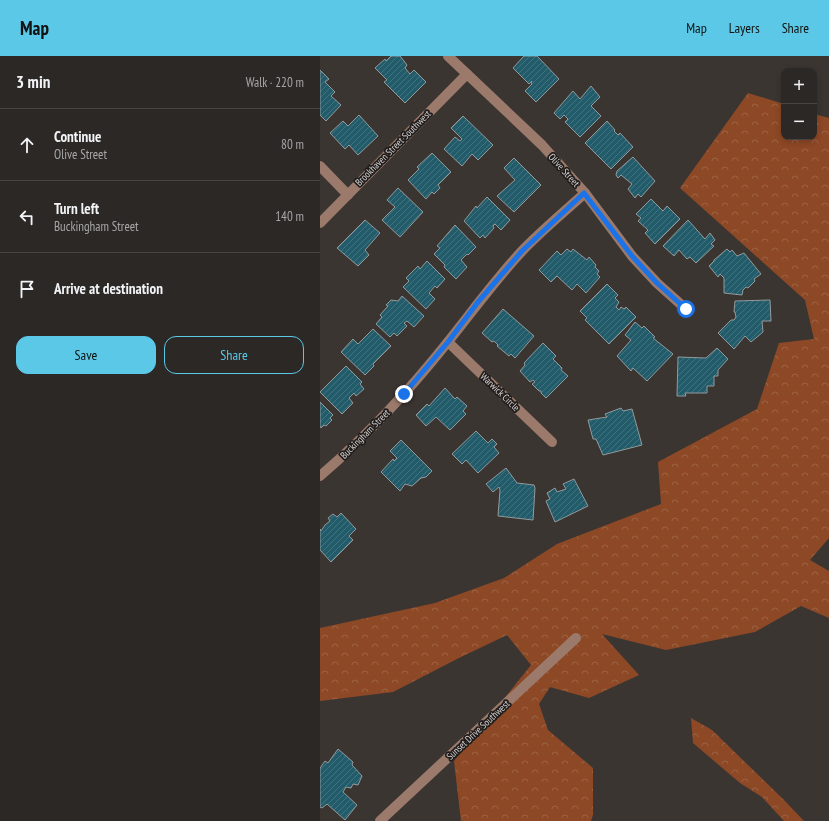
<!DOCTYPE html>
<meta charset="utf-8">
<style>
:root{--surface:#2c2826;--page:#383432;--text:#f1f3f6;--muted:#a6a6a7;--line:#484443;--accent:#5ac8e6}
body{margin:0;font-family:"PT Sans Narrow",sans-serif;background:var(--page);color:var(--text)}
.controls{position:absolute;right:12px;top:12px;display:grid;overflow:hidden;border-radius:8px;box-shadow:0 2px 6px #0003}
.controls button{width:36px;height:36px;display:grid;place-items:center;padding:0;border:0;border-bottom:1px solid var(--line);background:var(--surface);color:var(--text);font:20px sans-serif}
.stop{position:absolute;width:12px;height:12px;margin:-9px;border:3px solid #1a73e8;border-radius:50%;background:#fff}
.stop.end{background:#1a73e8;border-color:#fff;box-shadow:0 1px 4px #0008}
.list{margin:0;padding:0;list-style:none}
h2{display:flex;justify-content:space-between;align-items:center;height:52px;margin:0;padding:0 16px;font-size:17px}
h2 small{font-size:13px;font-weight:400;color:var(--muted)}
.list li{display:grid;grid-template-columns:26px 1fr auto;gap:12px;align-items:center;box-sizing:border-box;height:72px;padding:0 16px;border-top:1px solid var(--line)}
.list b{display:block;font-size:15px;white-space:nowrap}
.list p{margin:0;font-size:13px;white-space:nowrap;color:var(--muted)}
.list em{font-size:13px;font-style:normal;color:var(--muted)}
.actions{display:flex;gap:8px;padding:12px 16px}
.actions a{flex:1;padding:9px 0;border:1px solid var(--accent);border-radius:12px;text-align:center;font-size:14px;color:var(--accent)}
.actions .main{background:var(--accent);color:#111}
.icon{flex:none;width:22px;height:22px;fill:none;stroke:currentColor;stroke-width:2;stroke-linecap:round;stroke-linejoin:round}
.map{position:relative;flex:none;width:509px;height:765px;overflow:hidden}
header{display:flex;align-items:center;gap:24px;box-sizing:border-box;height:56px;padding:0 20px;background:var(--accent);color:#111}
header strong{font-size:19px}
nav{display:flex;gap:22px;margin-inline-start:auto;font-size:14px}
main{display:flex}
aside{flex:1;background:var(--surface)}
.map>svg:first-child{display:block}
.forest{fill:url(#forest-crowns)}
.building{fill:url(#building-hatch);stroke:#929a9c}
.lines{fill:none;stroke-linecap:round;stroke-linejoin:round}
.minor{stroke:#9b7a6b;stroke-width:10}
.route{stroke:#1a73e8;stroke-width:5}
.labels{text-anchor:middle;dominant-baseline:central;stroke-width:3.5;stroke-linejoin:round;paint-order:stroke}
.street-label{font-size:10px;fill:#d8d4d2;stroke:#201d1c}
</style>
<header>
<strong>Map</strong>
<nav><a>Map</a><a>Layers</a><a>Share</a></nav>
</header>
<main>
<aside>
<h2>3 min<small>Walk · 220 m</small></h2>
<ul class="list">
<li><svg class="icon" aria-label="ahead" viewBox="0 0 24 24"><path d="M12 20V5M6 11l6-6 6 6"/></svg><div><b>Continue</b><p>Olive Street</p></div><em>80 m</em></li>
<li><svg class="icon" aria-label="left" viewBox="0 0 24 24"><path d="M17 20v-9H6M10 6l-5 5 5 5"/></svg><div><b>Turn left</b><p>Buckingham Street</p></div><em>140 m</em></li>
<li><svg class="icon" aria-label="arrive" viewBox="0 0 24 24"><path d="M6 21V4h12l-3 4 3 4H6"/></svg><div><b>Arrive at destination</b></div></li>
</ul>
<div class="actions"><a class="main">Save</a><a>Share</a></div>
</aside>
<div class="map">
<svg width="509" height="765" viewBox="0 0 509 765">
<defs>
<pattern id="forest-crowns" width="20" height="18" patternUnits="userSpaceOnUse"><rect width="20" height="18" fill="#8d4825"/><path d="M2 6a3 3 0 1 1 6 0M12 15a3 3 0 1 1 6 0" fill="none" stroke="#9c6244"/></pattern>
<pattern id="building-hatch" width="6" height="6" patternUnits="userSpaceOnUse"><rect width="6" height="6" fill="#225b6a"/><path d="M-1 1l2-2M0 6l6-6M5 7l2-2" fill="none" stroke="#41727e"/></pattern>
</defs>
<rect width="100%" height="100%" fill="#3b3532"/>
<g class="forest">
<path d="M428,37L464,48V81H494V58L509,62V482L490,504L509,515V562L481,550L435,576L346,594L282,578L319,619L269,642L230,631L219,648L228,674L273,712V759L271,765H141L134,705L211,609L187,579L139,602L73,636L0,645V572L115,547L184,522L237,488L341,448L338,406L437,353L459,287L494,283L485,244L360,132Z"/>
<path d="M371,662L392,674L463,743L484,765H464L442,741L420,727L373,687Z"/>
</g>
<g class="building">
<path d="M71,0H80L87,9L85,12L90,18L94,14L106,26L85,47L64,26L67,24L55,12L65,3L66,5Z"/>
<path d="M204,0H217L239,23L216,46L205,35L212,28L211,27L212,25L209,28L193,12Z"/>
<path d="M0,14L9,23L5,26L15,36L11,40L21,49L6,65L0,59Z"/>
<path d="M271,30L280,41L271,50L281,60L260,81L245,66L248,63L244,59L240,63L234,57L253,35L260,43Z"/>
<path d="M39,59L58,80L38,99L29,89L25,93L10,77L23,65L28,70Z"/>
<path d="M143,60L173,89L158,104L152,98L142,110L124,93L135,81L140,85L142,83L131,72Z"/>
<path d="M287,65L295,74L294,75L298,79L300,77L313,91L291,113L265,87Z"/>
<path d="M112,97L131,116L118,129L120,132L114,138L112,136L106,143L88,124L99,113L97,111Z"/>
<path d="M313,101L335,125L321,141L318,138L315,142L308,133L312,128L301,119L298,122L296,119L297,115Z"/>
<path d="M194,102L221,129L194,156L177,140L195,124L184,112Z"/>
<path d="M78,132L103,156L80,181L62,164L75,151L67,144Z"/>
<path d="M167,141L190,164L181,174L175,168L173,170L174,172L165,182L163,179L160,182L144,165L156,150L157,152Z"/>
<path d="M331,143L343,155L347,150L360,163L335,188L325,177L328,174L318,165L321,162L316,158Z"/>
<path d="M45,164L60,177L45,194L49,199L38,210L17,192Z"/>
<path d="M368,164L385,183L390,177L395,184L391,188L394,190L376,207L370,201L367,203L359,194L354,200L343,190Z"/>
<path d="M135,169L156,191L148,199L147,198L141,204L147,211L136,223L124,211L125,209L114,198L120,192L117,190Z"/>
<path d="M247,193L251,196L253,193L267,204L269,201L276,209L275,211L279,215L277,218L280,221L266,237L257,228L252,234L237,220L231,226L219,214L237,195L241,199Z"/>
<path d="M407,193L410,196L412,194L417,200L424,197L441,218L434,223L435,225L428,232L426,231L423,234L422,239L404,237V222L400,218L398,221L389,210L394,205V204Z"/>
<path d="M107,205L125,223L117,232L115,230L109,237L115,243L106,253L83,231L89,225L86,222L98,210L100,213Z"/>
<path d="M287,228L298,239L295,242L299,246L296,251L299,254L301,251L304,253L306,251L316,261L289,288L265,264L267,262L260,255Z"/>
<path d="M82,240L104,260L94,271L87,265L84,267L87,270L77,280L74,277L70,281L56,268L62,261L60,259L68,250L66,249L71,244L78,245Z"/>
<path d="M450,244L451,265H442L443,276L431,286L425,280L414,293L398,277L411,264H414L416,261L415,256H414L415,245Z"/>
<path d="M183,253L214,280L195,302L191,298L189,300L177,290L178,289L174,285L172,286L162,277Z"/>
<path d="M315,266L322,272L324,270L335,281L333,282L353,298L327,325L313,312L311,315L297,300L311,284L305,279Z"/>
<path d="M53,273L71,290L53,308L54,310L45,319L21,296L33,283L38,288Z"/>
<path d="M223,287L236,300L233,303L242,312L241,314L248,320L226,342L221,337V335H219L212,328L215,326L213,324L210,326L200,315L205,309L204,307Z"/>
<path d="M397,292L408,303L398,314V320H394V330H387V337H365L366,340H357L358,301L386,302Z"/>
<path d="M26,310L42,326L40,328L44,333L36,340L34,337L29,342L33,347L22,358L0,336Z"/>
<path d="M125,332L135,343L137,341L147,350L143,355L146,358L130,374L116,361L106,370L96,359L107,348L109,350Z"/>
<path d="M0,346L13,359L10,362L12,364L6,370L4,369L1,372L0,370Z"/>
<path d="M301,352L303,355L312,353L322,389L283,399L276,383H273L268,364L287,361L285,358Z"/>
<path d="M156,375L168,387L172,383L177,388L174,391L179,397L158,417L146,404L142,408L132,398Z"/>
<path d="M81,384L112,415L106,421L101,422L92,430L85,428L80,435L61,416L73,403L74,405L77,402L70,395Z"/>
<path d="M186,412L197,427L214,429L215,432L213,464L178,460L180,434L179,431L173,436L166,428Z"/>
<path d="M254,423L268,450L235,466L226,445L230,443L227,437L235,432L237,436L246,433L243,428Z"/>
<path d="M21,457L36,473L29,480L33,484L11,506L0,494V473L1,475L5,469L10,465L8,462L13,458L17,461Z"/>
<path d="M18,693L33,706L32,709L42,720L38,729L33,728L31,732L26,731L23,736L37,749L25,764L7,748L2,752L0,751V712L5,705L8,707Z"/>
</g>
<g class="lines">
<g class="minor">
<path d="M128,0L222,89L265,137L312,200L337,227L366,253"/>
<path d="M0,110L28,139"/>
<path d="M0,167L147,18"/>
<path d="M128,286L232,386"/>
<path d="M0,420C48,379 88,336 127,287C152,256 175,224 202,195C221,175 244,156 265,137"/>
<path d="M60,765L256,582"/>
</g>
</g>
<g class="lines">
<path class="route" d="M84,338L128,286L158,246L202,195L264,137L312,200L337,227L366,253"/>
</g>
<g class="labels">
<g class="street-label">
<text transform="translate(73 92) rotate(-45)">Brookhaven Street Southwest</text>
<text transform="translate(244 114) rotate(48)">Olive Street</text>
<text transform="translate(180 336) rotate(44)">Warwick Circle</text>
<text transform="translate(45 378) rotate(-45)">Buckingham Street</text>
<text transform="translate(158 674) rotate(-43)">Sunset Drive Southwest</text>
</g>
</g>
</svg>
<div class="controls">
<button>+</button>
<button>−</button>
</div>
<div class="stop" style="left:366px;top:253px"></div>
<div class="stop end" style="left:84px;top:338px"></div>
</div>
</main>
